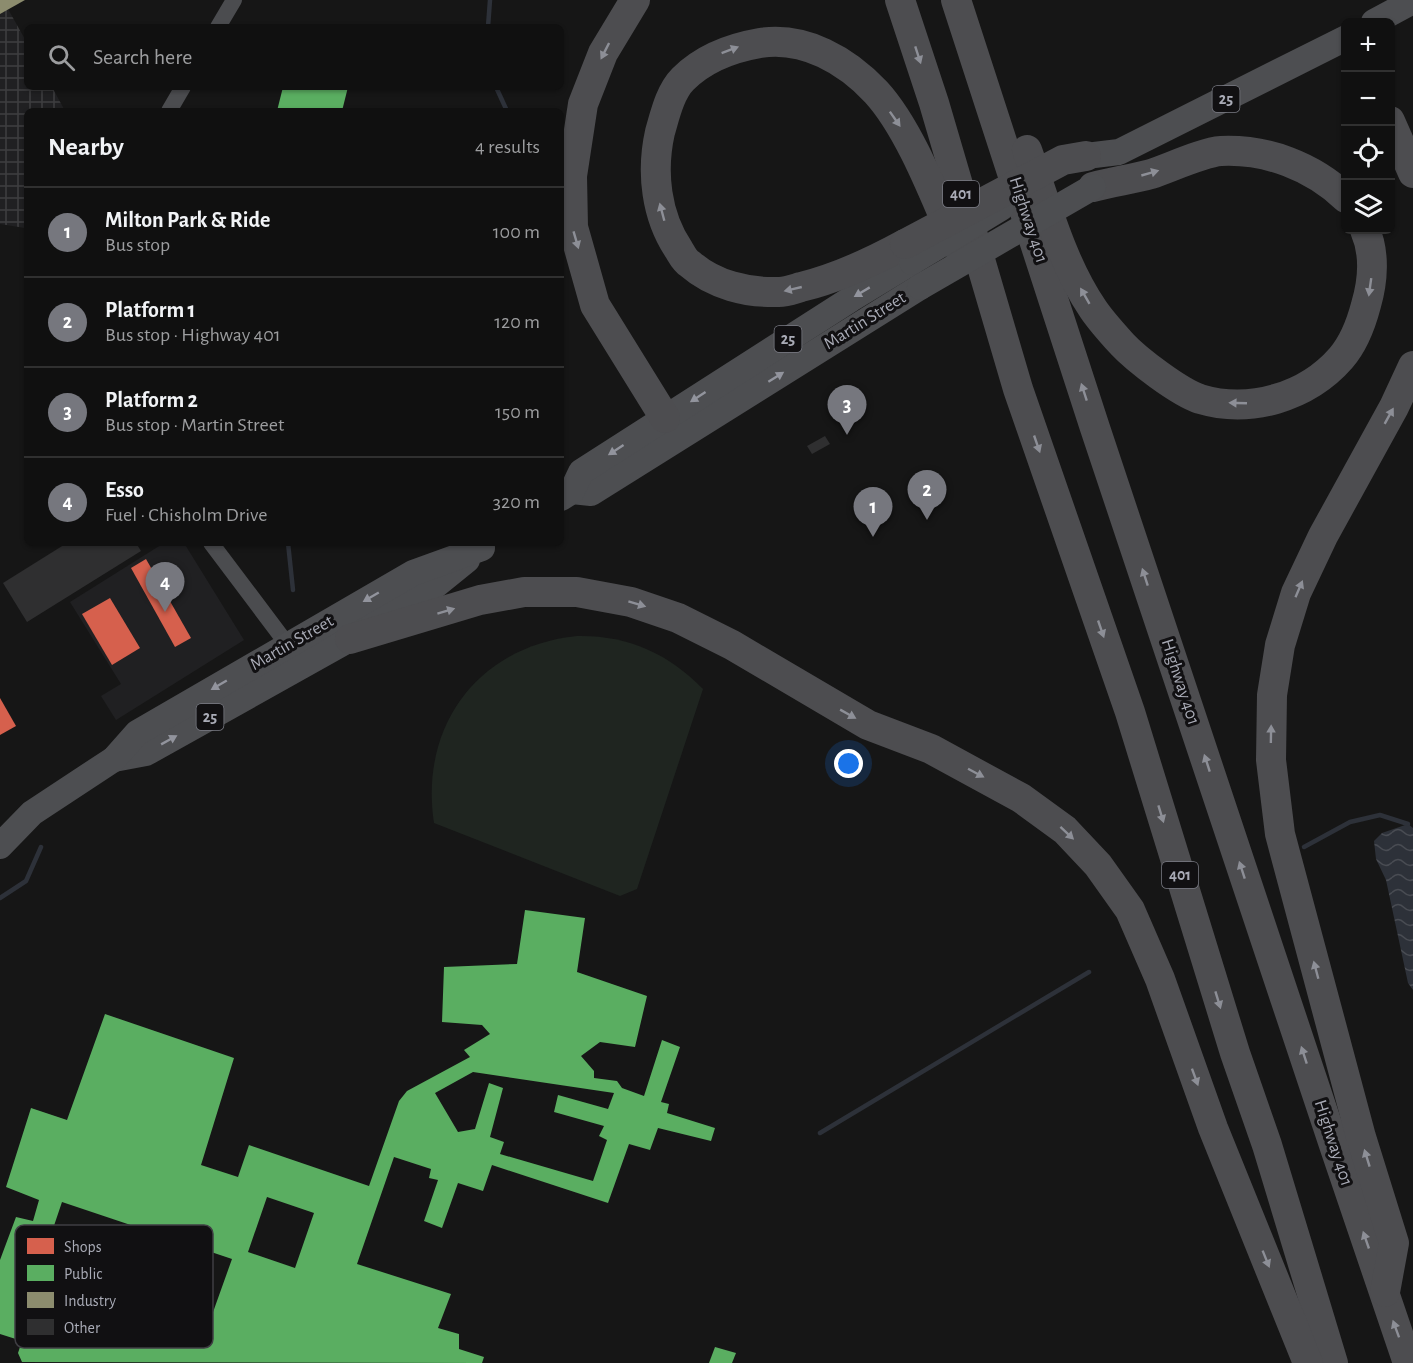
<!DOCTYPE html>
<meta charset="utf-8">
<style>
:root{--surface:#101010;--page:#191919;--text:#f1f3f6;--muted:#9c9d9f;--line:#303030;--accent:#76777e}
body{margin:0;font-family:"Alegreya Sans",sans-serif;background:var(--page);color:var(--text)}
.controls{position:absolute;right:18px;top:18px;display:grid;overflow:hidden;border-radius:9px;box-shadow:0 2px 4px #0004}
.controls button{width:54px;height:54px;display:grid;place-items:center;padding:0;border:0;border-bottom:2px solid var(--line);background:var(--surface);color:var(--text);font:30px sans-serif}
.you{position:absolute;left:849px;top:764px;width:21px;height:21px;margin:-15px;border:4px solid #fff;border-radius:50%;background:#1a73e8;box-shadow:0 0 0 9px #1a73e833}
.badge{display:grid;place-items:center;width:39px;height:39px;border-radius:50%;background:var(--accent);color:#fff;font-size:20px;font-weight:700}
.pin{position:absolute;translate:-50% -50px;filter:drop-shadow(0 2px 3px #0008)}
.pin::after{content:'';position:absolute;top:32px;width:21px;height:18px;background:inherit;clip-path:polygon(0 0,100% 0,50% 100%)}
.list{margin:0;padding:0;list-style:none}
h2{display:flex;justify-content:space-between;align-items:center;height:78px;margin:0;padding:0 24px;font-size:26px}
h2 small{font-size:20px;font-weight:400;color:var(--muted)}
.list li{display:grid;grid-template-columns:39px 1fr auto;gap:18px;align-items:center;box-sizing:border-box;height:90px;padding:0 24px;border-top:2px solid var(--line)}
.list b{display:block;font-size:22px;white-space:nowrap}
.list p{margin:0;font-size:20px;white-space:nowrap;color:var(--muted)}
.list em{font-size:20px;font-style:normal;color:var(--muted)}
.icon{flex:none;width:33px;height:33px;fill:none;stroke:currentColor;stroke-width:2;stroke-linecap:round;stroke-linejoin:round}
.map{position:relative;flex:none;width:1413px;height:1363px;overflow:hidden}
.search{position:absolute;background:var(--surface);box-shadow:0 2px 4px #0004;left:24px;top:24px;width:540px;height:66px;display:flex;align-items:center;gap:15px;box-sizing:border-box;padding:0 21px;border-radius:9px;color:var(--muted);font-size:22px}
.panel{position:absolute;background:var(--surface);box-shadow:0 2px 4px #0004;left:24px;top:108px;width:540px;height:438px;border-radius:9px}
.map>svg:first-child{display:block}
.built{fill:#202022}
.industrial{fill:url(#industrial-grid)}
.grass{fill:#1f2520}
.water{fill:url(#water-waves)}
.shops{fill:#d6604d}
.public{fill:#5aae61;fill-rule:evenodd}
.industry{fill:#8c8c6e}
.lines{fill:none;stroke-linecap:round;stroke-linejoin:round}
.stream{stroke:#2d3139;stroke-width:4.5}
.building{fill:#2f2f30}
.minor{stroke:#4b4c4f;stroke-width:16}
.primary{stroke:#4d4e51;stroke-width:26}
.motorway{stroke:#4d4d50;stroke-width:30}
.primary-bridge{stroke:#4d4e51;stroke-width:26}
.motorway-bridge{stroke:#4d4d50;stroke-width:30}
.oneway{fill:#8d8f97}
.oneway2{fill:#92949d}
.labels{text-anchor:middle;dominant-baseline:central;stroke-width:6;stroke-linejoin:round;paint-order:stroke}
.shield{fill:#111012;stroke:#7b7c85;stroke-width:1.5}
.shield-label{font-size:16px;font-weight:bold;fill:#a9abb6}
.street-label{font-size:18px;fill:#a9abb6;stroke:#111012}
.key{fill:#111012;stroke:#3f3e43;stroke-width:1.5}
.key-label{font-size:16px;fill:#a9abb6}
</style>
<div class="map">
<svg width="1413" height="1363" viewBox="0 0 1413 1363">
<defs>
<pattern id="industrial-grid" width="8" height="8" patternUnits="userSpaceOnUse" patternTransform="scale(1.5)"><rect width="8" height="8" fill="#202022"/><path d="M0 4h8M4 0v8" fill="none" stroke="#3e3e40"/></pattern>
<pattern id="water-waves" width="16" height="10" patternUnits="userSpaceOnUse" patternTransform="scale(1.5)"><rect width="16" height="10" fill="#2d3139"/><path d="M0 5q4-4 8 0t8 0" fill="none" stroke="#494c53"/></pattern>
</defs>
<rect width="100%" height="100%" fill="#161616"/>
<path class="built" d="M164,543H184L244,640L116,720L101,696L121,684L70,602Z"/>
<path class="industrial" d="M0,0H3L27,43V87H52L65,111H27V225L25,228L0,224Z"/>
<path class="grass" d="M577,636C627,635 668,653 703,689L637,889L620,896L434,823C419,725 479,646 577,636Z"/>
<path class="water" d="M1408,824L1413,828V990L1408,983L1386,880L1376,859L1374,841L1382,833Z"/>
<g class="shops">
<path d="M146,559L191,638L175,647L131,568Z"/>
<path d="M110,598L140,648L112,665L82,614Z"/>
<path d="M0,698L16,726L0,735Z"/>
</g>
<g class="public">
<path d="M283,87H348L342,111H277Z"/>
<path d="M525,910L585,918L577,972L647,996L635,1047L600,1042L581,1056L594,1071V1078L617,1081L622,1088L644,1096L662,1040L680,1047L661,1102L669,1104L667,1113L715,1128L711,1141L658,1128L650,1150L629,1144L608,1203L492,1165L483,1191L458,1183L442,1228L424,1221L438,1180L429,1178L431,1169L394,1157L357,1264L451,1294L438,1328L459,1334V1349L484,1357L482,1363L22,1362L18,1353L22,1341L0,1334V1260L16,1217L33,1221L39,1200L6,1187L31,1108L67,1120L105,1014L234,1058L201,1165L238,1177L249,1145L369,1186L399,1101L407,1091L470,1057L464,1050L490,1034L482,1025L442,1022L444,967L517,964ZM473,1072L614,1093L608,1109L558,1095L554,1112L604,1126L599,1136L607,1140L593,1181L500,1154L504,1142L490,1137L503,1088L489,1083L475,1129L458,1132L435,1093ZM267,1197L314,1213L295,1268L248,1252ZM62,1202L232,1259L207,1329L39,1270Z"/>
<path d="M715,1347L736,1353L732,1363H709Z"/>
</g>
<path class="industry" d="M0,0H25L0,14Z"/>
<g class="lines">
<g class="stream">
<path d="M488,27L490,0"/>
<path d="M496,87L507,111"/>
<path d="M288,543L293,590"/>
<path d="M1304,847L1350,822L1380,815L1408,824"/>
<path d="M0,898L26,881L41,847"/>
<path d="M820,1133L1089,972"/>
</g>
</g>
<g class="building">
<path d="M825,436L830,444L812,454L807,446Z"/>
<path d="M67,543H136L141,551L27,622L3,583Z"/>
</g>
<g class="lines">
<g class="minor">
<path d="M218,27L234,0"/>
<path d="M169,111L183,87"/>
<path d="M211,543L293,652"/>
</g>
<g class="primary">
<path d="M1374,22L1413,1"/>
<path d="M1086,156L1119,152L1346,38"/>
<path d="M572,491L591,493L920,287"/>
<path d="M561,498L572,491L581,472L851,299L912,262"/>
<path d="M114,759L146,753L350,639L425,594L467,560"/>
<path d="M0,846L32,813L114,759L137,733L413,573L482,548"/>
</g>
<g class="motorway">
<path d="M635,0L603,53L583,104L572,176L573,227L595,305L665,418"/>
<path d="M900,0L934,103L1018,389L1130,712L1235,1053L1267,1145L1333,1363"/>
<path d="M956,0L1095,428L1335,1148L1408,1363"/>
<path d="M1390,121L1413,173"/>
<path d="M1027,150C1046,203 1061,262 1093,309C1101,321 1112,333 1122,344C1137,360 1179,392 1200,399C1250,414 1307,397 1341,358C1354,343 1361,324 1366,305C1373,281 1375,253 1365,230"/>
<path d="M1093,187C1112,182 1132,179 1151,174C1169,168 1204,152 1221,151C1267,149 1312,166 1346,198"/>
<path d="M905,244C872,262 838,278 801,287C794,289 786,292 779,292C747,293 714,285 690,264C685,261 682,255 679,250C656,216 651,172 660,132C665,115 670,92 683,79C704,58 731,48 760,43C805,36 847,61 876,92C910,129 936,199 956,245"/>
<path d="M350,639L480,600L524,592H577L631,602L678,618L732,645L868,725L931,749L1021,798L1065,830L1098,865L1130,910L1160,979L1213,1128L1308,1363"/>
<path d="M1385,1292L1394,1243L1361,1137L1280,834L1271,760L1272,695L1280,645L1296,593L1323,536L1394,407L1413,366"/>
</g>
<g class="primary-bridge">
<path d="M912,262L1001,208"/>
<path d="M920,287L1093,187"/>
</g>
<path class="motorway-bridge" d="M905,244L1063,160L1086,156"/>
</g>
<defs><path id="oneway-solid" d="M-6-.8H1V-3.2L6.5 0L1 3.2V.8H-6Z" transform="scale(1.5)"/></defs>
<g class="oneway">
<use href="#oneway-solid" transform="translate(730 50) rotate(-21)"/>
<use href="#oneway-solid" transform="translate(605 51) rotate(117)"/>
<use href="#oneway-solid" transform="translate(918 55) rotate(72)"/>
<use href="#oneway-solid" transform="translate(895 119) rotate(55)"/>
<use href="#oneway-solid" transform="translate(1150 173) rotate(-16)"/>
<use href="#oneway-solid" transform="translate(662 212) rotate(-105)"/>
<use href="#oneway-solid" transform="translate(576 240) rotate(74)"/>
<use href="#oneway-solid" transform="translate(1370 287) rotate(98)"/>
<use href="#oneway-solid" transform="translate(793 289) rotate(167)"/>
<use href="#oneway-solid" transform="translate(1085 296) rotate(-120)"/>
<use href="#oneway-solid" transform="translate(1084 392) rotate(-108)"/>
<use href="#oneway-solid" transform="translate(1238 403) rotate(-178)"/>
<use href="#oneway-solid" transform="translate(1389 416) rotate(-61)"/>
<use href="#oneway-solid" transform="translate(1037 444) rotate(71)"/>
<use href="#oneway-solid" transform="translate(1145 577) rotate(-108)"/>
<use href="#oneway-solid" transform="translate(1299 589) rotate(-67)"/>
<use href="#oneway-solid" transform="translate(637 604) rotate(17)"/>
<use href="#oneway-solid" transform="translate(446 611) rotate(-17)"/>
<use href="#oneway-solid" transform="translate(1101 629) rotate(71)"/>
<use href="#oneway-solid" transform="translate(848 714) rotate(29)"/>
<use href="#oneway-solid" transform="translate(1271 734) rotate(-89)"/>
<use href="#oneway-solid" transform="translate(1207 763) rotate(-108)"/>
<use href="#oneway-solid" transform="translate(976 773) rotate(28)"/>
<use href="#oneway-solid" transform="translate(1161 814) rotate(73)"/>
<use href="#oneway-solid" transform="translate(1067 833) rotate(43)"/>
<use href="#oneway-solid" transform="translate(1242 870) rotate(-108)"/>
<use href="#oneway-solid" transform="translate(1316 970) rotate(-105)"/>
<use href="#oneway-solid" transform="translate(1218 1000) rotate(73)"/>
<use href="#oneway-solid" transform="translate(1304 1055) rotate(-108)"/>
<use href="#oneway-solid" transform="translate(1195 1077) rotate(70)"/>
<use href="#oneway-solid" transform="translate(1367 1158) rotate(-107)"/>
<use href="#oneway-solid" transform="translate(1366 1240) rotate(-109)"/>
<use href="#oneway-solid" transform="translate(1266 1259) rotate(68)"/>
<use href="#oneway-solid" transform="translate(1396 1329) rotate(-110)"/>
</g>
<g class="oneway2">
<use href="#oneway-solid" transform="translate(862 292) rotate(149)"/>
<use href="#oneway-solid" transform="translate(776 377) rotate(-32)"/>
<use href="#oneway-solid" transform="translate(698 397) rotate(147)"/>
<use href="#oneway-solid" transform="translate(616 450) rotate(147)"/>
<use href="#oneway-solid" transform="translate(371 597) rotate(150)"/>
<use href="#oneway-solid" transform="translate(219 685) rotate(150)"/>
<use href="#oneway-solid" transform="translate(169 740) rotate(-29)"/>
</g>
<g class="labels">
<g class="shield">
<rect x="1212.5" y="86" width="27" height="26" rx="4.5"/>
<rect x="943" y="181" width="36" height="26" rx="4.5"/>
<rect x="774.5" y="326" width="27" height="26" rx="4.5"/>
<rect x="196.5" y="704" width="27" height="26" rx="4.5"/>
<rect x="1162" y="862" width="36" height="26" rx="4.5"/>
</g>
<g class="shield-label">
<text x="1226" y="99">25</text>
<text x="961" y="194">401</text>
<text x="788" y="339">25</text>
<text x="210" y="717">25</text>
<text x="1180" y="875">401</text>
</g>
<g class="street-label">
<text transform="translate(1028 220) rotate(72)">Highway 401</text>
<text transform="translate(865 321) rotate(-32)">Martin Street</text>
<text transform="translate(292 643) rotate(-30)">Martin Street</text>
<text transform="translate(1180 682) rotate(72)">Highway 401</text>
<text transform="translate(1333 1143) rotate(72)">Highway 401</text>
</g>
</g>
<rect x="15" y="1225" width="198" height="123" rx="9" class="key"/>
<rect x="27" y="1238" width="27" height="16" fill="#d6604d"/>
<rect x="27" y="1265" width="27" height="16" fill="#5aae61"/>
<rect x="27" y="1292" width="27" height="16" fill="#8c8c6e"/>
<rect x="27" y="1319" width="27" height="16" fill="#2f2f30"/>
<g class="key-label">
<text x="64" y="1252">Shops</text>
<text x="64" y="1279">Public</text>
<text x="64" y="1306">Industry</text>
<text x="64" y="1333">Other</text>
</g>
</svg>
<div class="controls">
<button>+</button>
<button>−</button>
<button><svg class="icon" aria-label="locate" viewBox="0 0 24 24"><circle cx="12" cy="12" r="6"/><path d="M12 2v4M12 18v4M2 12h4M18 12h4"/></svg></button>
<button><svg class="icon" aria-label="layers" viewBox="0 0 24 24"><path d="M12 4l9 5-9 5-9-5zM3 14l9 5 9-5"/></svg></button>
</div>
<div class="you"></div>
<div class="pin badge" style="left:873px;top:537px">1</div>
<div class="pin badge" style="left:927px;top:520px">2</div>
<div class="pin badge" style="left:847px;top:435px">3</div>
<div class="pin badge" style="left:165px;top:612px">4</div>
<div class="search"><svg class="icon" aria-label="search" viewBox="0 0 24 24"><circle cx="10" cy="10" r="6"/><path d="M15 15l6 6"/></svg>Search here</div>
<section class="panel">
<h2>Nearby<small>4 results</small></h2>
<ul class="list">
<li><span class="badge">1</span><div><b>Milton Park &amp; Ride</b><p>Bus stop</p></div><em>100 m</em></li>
<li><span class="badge">2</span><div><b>Platform 1</b><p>Bus stop · Highway 401</p></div><em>120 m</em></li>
<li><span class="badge">3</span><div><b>Platform 2</b><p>Bus stop · Martin Street</p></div><em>150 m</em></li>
<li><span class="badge">4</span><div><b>Esso</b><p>Fuel · Chisholm Drive</p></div><em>320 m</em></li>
</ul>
</section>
</div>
